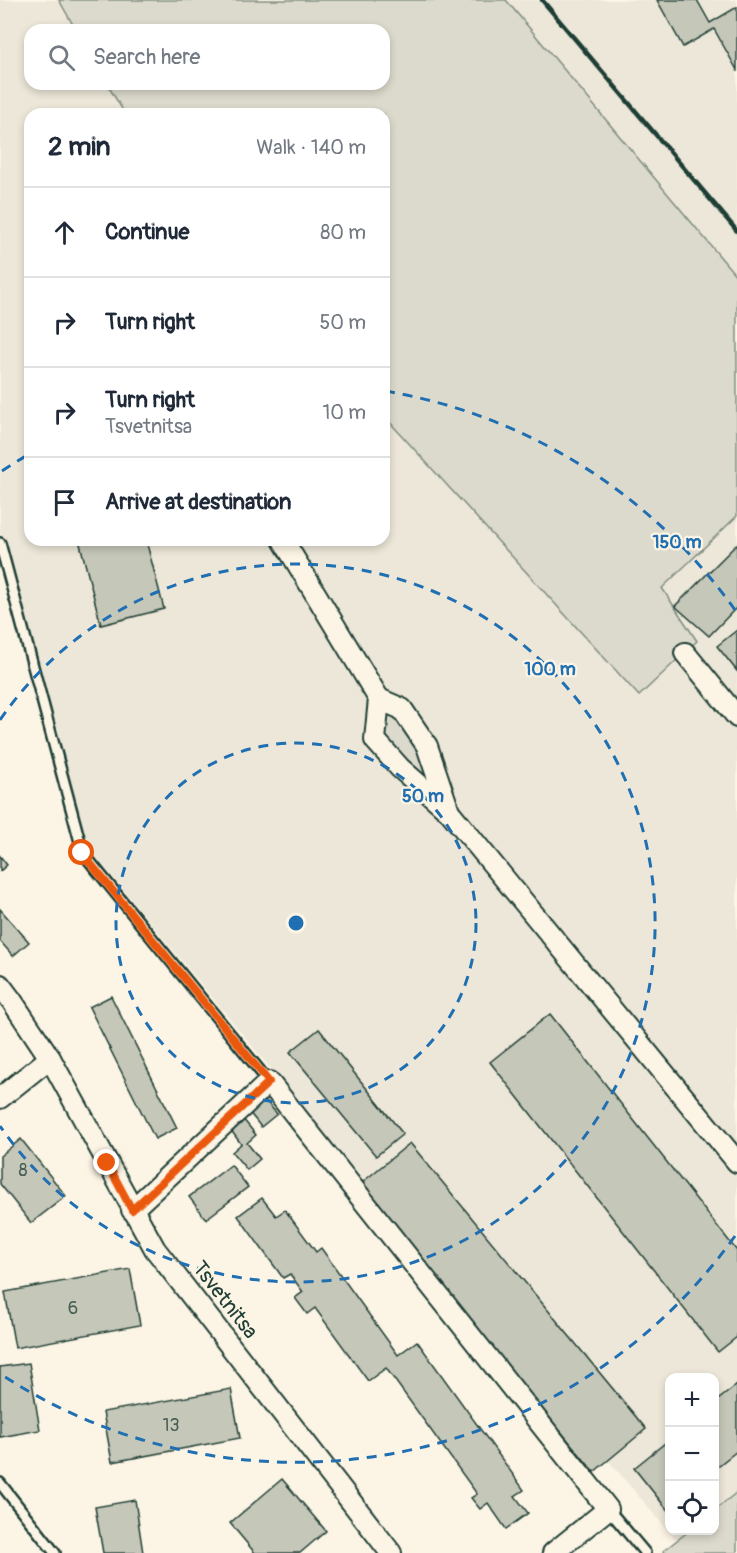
<!DOCTYPE html>
<meta charset="utf-8">
<style>
:root{--surface:#fff;--page:#f6f6f7;--text:#1f2937;--muted:#747a83;--line:#e0e1e3}
body{margin:0;font-family:Pangolin,sans-serif;background:var(--page);color:var(--text)}
.controls{position:absolute;right:18px;bottom:18px;display:grid;overflow:hidden;border-radius:12px;box-shadow:0 3px 9px #0003}
.controls button{width:54px;height:54px;display:grid;place-items:center;padding:0;border:0;border-bottom:2px solid var(--line);background:var(--surface);color:var(--text);font:30px sans-serif}
.stop{position:absolute;width:18px;height:18px;margin:-14px;border:4px solid #ea580c;border-radius:50%;background:#fff}
.stop.end{background:#ea580c;border-color:#fff;box-shadow:0 2px 6px #0008}
.list{margin:0;padding:0;list-style:none}
h2{display:flex;justify-content:space-between;align-items:center;height:78px;margin:0;padding:0 24px;font-size:26px}
h2 small{font-size:20px;font-weight:400;color:var(--muted)}
.list li{display:grid;grid-template-columns:39px 1fr auto;gap:18px;align-items:center;box-sizing:border-box;height:90px;padding:0 24px;border-top:2px solid var(--line)}
.list b{display:block;font-size:22px;white-space:nowrap}
.list p{margin:0;font-size:20px;white-space:nowrap;color:var(--muted)}
.list em{font-size:20px;font-style:normal;color:var(--muted)}
.icon{flex:none;width:33px;height:33px;fill:none;stroke:currentColor;stroke-width:2;stroke-linecap:round;stroke-linejoin:round}
.map{position:relative;flex:none;width:737px;height:1553px;overflow:hidden}
.search{position:absolute;background:var(--surface);box-shadow:0 3px 9px #0003;left:24px;top:24px;width:366px;height:66px;display:flex;align-items:center;gap:15px;box-sizing:border-box;padding:0 21px;border-radius:18px;color:var(--muted);font-size:22px}
.panel{position:absolute;background:var(--surface);box-shadow:0 3px 9px #0003;left:24px;top:108px;width:366px;height:438px;border-radius:18px}
.map>svg:first-child{display:block}
.built{fill:#ece7d8;fill-rule:evenodd}
.green{fill:#dcdacc;stroke:#7e8c80;stroke-width:1.5}
.building{fill:#c5c7b9;stroke:#1f3d34;stroke-width:1.5}
.lines{fill:none;stroke-linecap:round;stroke-linejoin:round}
.service-casing{stroke:#1f3d34;stroke-width:14}
.minor-casing{stroke:#1f3d34;stroke-width:24}
.service{stroke:#fcf5e5;stroke-width:9}
.minor{stroke:#fcf5e5;stroke-width:20}
.rail{stroke:#1f3d34;stroke-width:4.5}
.route{stroke:#ea580c;stroke-width:8}
.ring{fill:none;stroke:#1f6fb2;stroke-width:3;stroke-dasharray:10 8}
.labels{text-anchor:middle;dominant-baseline:central;stroke-width:4.5;stroke-linejoin:round;paint-order:stroke}
.number-label{font-size:18px;fill:#486055}
.street-label{font-size:21px;fill:#1f3d34;stroke:#fcf5e5}
.centre{fill:#1f6fb2;stroke:#fcf5e5;stroke-width:3}
.ring-label{font-size:18px;text-anchor:middle;font-weight:bold;fill:#1f6fb2;stroke:#fcf5e5;stroke-width:4.5;stroke-linejoin:round;paint-order:stroke}
</style>
<div class="map">
<svg width="737" height="1553" viewBox="0 0 737 1553">
<rect width="100%" height="100%" fill="#fcf5e5"/>
<filter id="ink" filterUnits="userSpaceOnUse"><feTurbulence type="fractalNoise" baseFrequency=".0167" numOctaves="2"/><feDisplacementMap in="SourceGraphic" scale="12" xChannelSelector="R" yChannelSelector="G"/><feConvolveMatrix kernelMatrix="1 2 1 2 8 2 1 2 1" color-interpolation-filters="sRGB"/></filter>
<g filter="url(#ink)">
<path class="built" d="M0,0H737V1492L715,1510L714,1378H670V1530L689,1531L677,1541L607,1459L599,1466L73,829L0,535ZM30,30H384V84H30ZM30,114H384V540H30Z"/>
<g class="green">
<path d="M59,0H506L737,277V516L662,588L697,641L639,696L384,416V114H125L107,84H384V30H76Z"/>
<path d="M389,706L402,718L433,773L423,785L381,744Z"/>
<path d="M737,1492V1553H665L663,1551L689,1531L714,1530L715,1510Z"/>
</g>
<g class="building">
<path d="M657,0H697L710,23L737,7V70L714,29L683,47Z"/>
<path d="M79,540H146L164,609L101,625Z"/>
<path d="M737,544V607L709,636L675,606Z"/>
<path d="M737,630V671L717,646Z"/>
<path d="M0,856L7,865L0,871Z"/>
<path d="M0,909L29,942L13,956L0,941Z"/>
<path d="M111,996L177,1128L155,1139L89,1007Z"/>
<path d="M550,1014L737,1251V1337L718,1352L490,1062Z"/>
<path d="M319,1029L403,1134L376,1156L290,1052Z"/>
<path d="M264,1099L277,1114L261,1127L249,1112Z"/>
<path d="M243,1119L256,1135L247,1143L260,1159L247,1170L232,1152L241,1144L230,1129Z"/>
<path d="M21,1139L66,1196L31,1223L0,1184V1156Z"/>
<path d="M410,1143L646,1429L594,1472L359,1185Z"/>
<path d="M231,1165L248,1187L206,1219L189,1197Z"/>
<path d="M262,1198L276,1216L285,1210L316,1252L321,1248L398,1355L417,1341L524,1490L515,1496L528,1513L506,1529L488,1503L480,1509L471,1498L477,1494L386,1368L368,1381L315,1308L307,1314L295,1298L303,1292L290,1274L283,1278L238,1216Z"/>
<path d="M130,1269L140,1325L15,1348L5,1292Z"/>
<path d="M29,1363L40,1430L0,1437V1367Z"/>
<path d="M737,1385V1451L714,1469V1403Z"/>
<path d="M231,1389L240,1438L112,1462L103,1412Z"/>
<path d="M670,1439V1513L634,1468Z"/>
<path d="M282,1479L326,1531L300,1553H255L230,1523Z"/>
<path d="M135,1500L143,1553H103L95,1507Z"/>
</g>
<g class="lines">
<defs>
<g id="service">
<path d="M0,543L83,853L269,1082"/>
<path d="M0,1483L55,1553"/>
<path d="M608,1509L645,1553"/>
</g>
<g id="minor">
<path d="M283,540L379,699L375,740L400,768L449,811L737,1162"/>
<path d="M685,653L737,717"/>
<path d="M379,699L402,709L427,746L448,808"/>
<path d="M0,985L12,1001L50,1058L155,1249L391,1553"/>
<path d="M0,1098L50,1058"/>
<path d="M132,1210L269,1082L608,1509L553,1553"/>
</g>
</defs>
<use href="#service" class="service-casing"/>
<use href="#minor" class="minor-casing"/>
<use href="#service" class="service"/>
<use href="#minor" class="minor"/>
<path class="rail" d="M542,0L737,231"/>
</g>
</g>
<g class="lines" filter="url(#ink)">
<path class="route" d="M82,853L269,1082L132,1210L107,1163"/>
</g>
<g class="ring">
<circle cx="296" cy="923" r="180"/>
<path d="M0 720A359 359 0 1 1 0 1126"/>
<path d="M735 1236A539 539 0 0 1 2 1375M2 471A539 539 0 0 1 26 456M385 391A539 539 0 0 1 735 610"/>
</g>
<g class="labels">
<g class="number-label">
<text x="23" y="1170">8</text>
<text x="73" y="1308">6</text>
<text x="171" y="1425">13</text>
</g>
<g class="street-label">
<text transform="translate(225 1300) rotate(52)">Tsvetnitsa</text>
</g>
</g>
<circle cx="296" cy="923" r="9" class="centre"/>
<g class="ring-label">
<text x="677" y="548">150 m</text>
<text x="550" y="675">100 m</text>
<text x="423" y="802">50 m</text>
</g>
</svg>
<div class="controls">
<button>+</button>
<button>−</button>
<button><svg class="icon" aria-label="locate" viewBox="0 0 24 24"><circle cx="12" cy="12" r="6"/><path d="M12 2v4M12 18v4M2 12h4M18 12h4"/></svg></button>
</div>
<div class="stop" style="left:82px;top:853px"></div>
<div class="stop end" style="left:107px;top:1163px"></div>
<div class="search"><svg class="icon" aria-label="search" viewBox="0 0 24 24"><circle cx="10" cy="10" r="6"/><path d="M15 15l6 6"/></svg>Search here</div>
<section class="panel">
<h2>2 min<small>Walk · 140 m</small></h2>
<ul class="list">
<li><svg class="icon" aria-label="ahead" viewBox="0 0 24 24"><path d="M12 20V5M6 11l6-6 6 6"/></svg><div><b>Continue</b></div><em>80 m</em></li>
<li><svg class="icon" aria-label="right" viewBox="0 0 24 24"><path d="M7 20v-9h11M14 6l5 5-5 5"/></svg><div><b>Turn right</b></div><em>50 m</em></li>
<li><svg class="icon" aria-label="right" viewBox="0 0 24 24"><path d="M7 20v-9h11M14 6l5 5-5 5"/></svg><div><b>Turn right</b><p>Tsvetnitsa</p></div><em>10 m</em></li>
<li><svg class="icon" aria-label="arrive" viewBox="0 0 24 24"><path d="M6 21V4h12l-3 4 3 4H6"/></svg><div><b>Arrive at destination</b></div></li>
</ul>
</section>
</div>
